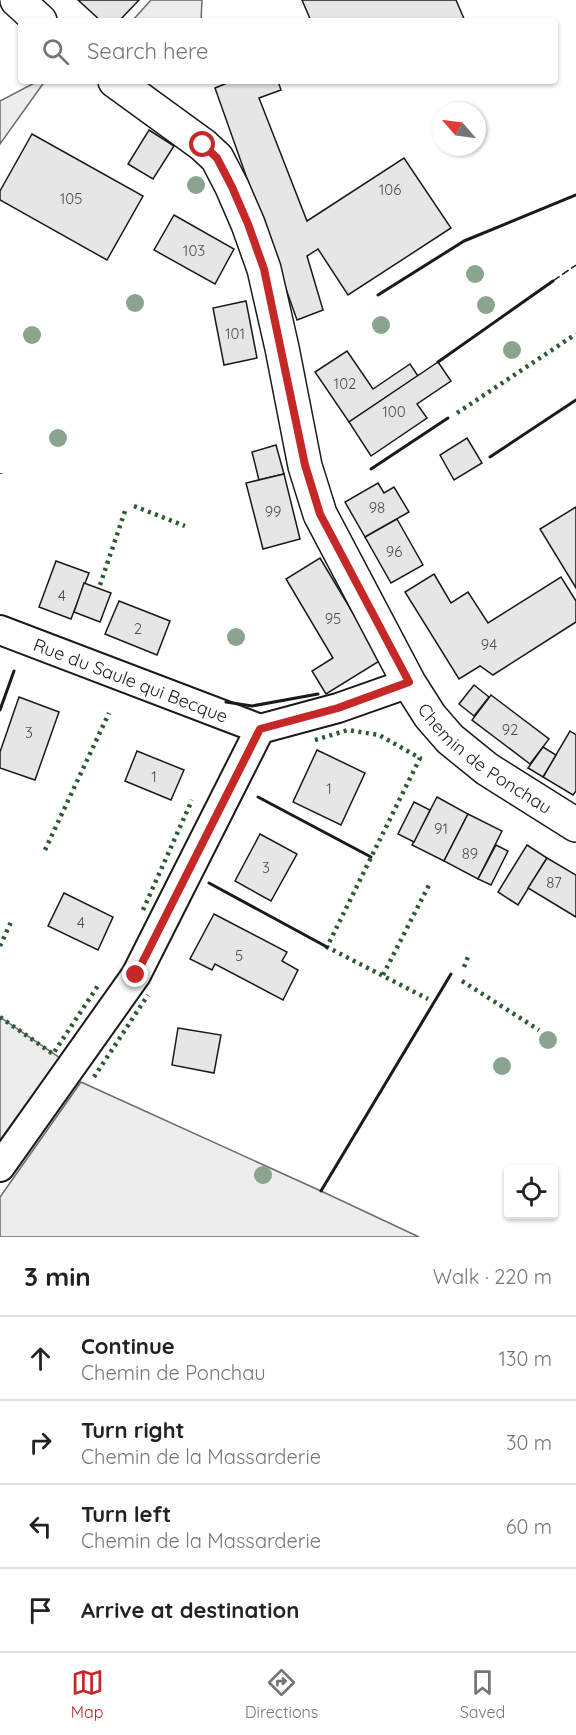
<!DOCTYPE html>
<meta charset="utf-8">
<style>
:root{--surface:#fff;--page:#f6f6f6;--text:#222;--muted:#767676;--line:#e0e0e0;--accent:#c62828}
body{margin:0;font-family:Quicksand,sans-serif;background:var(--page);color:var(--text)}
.controls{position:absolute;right:18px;bottom:18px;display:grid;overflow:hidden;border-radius:6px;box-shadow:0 2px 4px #0004}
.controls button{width:54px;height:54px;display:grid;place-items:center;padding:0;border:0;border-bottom:2px solid var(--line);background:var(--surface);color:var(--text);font:30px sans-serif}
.compass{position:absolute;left:432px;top:102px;width:54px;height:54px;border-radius:50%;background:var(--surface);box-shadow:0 2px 4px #0004;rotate:298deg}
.stop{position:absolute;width:18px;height:18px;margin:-14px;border:4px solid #c62828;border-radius:50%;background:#fff}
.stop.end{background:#c62828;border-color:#fff;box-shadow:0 2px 6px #0008}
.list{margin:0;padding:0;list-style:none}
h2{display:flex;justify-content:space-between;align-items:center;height:78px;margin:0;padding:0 24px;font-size:26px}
h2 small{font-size:20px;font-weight:400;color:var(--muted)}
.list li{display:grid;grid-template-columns:39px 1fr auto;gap:18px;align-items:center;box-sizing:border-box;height:84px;padding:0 24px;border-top:2px solid var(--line)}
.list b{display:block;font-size:22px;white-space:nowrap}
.list p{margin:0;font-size:20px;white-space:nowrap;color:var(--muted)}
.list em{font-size:20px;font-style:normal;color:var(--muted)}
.icon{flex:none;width:33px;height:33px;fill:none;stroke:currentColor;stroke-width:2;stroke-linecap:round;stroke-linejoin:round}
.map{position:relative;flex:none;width:576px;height:1237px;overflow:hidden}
.search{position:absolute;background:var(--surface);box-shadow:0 2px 4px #0004;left:18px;right:18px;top:18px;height:66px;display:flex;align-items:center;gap:15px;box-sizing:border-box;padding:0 21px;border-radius:6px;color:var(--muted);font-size:22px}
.sheet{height:414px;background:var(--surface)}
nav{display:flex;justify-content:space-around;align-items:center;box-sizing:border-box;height:84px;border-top:2px solid var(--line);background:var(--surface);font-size:16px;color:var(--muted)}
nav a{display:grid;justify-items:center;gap:3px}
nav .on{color:var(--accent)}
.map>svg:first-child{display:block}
.built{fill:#ededed;stroke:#6a6a6a;stroke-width:1.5}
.building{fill:#e6e6e6;stroke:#1a1a1a;stroke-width:1.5}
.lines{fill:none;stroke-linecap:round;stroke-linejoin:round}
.minor-casing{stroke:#1a1a1a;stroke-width:32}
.tertiary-casing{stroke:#1a1a1a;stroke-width:36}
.minor{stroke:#fff;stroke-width:28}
.tertiary{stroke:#fff;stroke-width:33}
.hedge{stroke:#2b5a34;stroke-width:4.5;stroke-dasharray:3 4.5;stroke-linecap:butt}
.fence{stroke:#1a1a1a;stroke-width:1.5;stroke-dasharray:8 3;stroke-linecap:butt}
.wall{stroke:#1a1a1a;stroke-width:3}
.tree{fill:#8aa48f}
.route{stroke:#c62828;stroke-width:8}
.labels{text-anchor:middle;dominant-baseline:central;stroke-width:4.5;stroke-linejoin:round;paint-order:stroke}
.number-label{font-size:15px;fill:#4d4d4d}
.street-label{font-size:18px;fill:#1a1a1a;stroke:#fff}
</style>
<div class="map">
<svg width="576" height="1237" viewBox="0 0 576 1237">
<rect width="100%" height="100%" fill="#fff"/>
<g class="built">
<path d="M151,0H202L201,21H132Z"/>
<path d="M38,81H45L0,144V101Z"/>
<path d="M0,1017L60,1058L0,1140Z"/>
<path d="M81,1082L321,1191L419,1237H0V1197Z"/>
</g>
<g class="building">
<path d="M78,0H139L119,21H101Z"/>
<path d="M302,0H456L465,21H311Z"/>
<path d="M232,81H278L281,90L259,98L307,221L404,158L451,228L348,295L318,249L307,256L323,310L297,320L215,88Z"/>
<path d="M149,130L174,146L153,179L128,164Z"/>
<path d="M32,134L143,196L107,260L0,200V191Z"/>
<path d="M174,215L234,249L215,284L154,250Z"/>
<path d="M246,301L257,358L224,365L213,308Z"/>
<path d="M347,351L373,389L410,364L418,376L349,422L315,372Z"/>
<path d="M438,362L451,381L417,404L427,418L371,456L349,422Z"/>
<path d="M467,438L482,463L454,480L440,455Z"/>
<path d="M276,445L284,474L259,480L252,452Z"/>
<path d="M284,474L300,539L263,549L246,483Z"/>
<path d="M378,483L384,493L394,487L409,512L365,537L345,502Z"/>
<path d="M576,507V588L540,529Z"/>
<path d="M397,519L423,565L391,583L365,537Z"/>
<path d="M320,558L381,660L326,694L312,671L333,658L286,579Z"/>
<path d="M56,561L89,573L71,619L39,607Z"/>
<path d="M434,574L451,603L468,592L488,623L561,577L576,601V622L493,675L480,666L459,679L405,592Z"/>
<path d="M84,583L111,593L100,622L74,612Z"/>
<path d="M119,601L170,621L157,655L105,634Z"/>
<path d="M474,685L489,697L474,716L459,704Z"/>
<path d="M491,695L549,739L530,764L472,720Z"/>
<path d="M19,697L59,712L35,780L0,768V752Z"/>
<path d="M570,731L576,735V791L573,795L543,777Z"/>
<path d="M543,747L556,755L543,777L528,768Z"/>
<path d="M317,750L365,773L341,825L293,802Z"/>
<path d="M137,751L184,770L171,800L125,781Z"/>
<path d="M437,797L468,814L444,861L412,845Z"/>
<path d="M414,802L430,810L414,842L398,834Z"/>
<path d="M468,814L502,831L478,879L444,861Z"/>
<path d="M260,834L297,854L271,901L235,881Z"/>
<path d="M496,845L508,851L491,885L478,879Z"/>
<path d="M527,845L547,858L518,905L498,892Z"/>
<path d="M547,858L576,875V917L528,888Z"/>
<path d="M64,893L113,917L98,950L48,926Z"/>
<path d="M214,914L287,952L282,961L298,970L283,1000L215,964L212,970L190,959Z"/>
<path d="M178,1028L221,1035L214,1073L172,1065Z"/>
</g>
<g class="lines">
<defs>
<g id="minor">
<path id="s1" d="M0,630L260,729"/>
<path d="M0,1167L136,975L260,729L338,708L409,683"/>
</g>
<g id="tertiary">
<path d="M17,0L40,21"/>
<path id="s2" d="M115,81L203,145L217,158L232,187L248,224L264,269L282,348L305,466L320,514L409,683L430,716L450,739L487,769L576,825"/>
</g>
</defs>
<use href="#minor" class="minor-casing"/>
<use href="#tertiary" class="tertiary-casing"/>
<use href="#minor" class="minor"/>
<use href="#tertiary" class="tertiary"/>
<g class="hedge">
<path d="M457,413L576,334"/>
<path d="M0,473V474"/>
<path d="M134,506L185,526"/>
<path d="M100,585L126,508"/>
<path d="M315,740L348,730L379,735L420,758L327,947L428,999"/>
<path d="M45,850L109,713"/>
<path d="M143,910L192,800"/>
<path d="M0,946L11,922"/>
<path d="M464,967L469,954"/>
<path d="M383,975L430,883"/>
<path d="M462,981L539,1030"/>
<path d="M0,1017L53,1054L99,984"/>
<path d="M94,1077L148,995"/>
</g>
<path class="fence" d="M553,281L576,265"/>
<g class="wall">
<path d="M378,295L464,241L576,195"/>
<path d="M438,362L553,281"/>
<path d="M490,457L576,400"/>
<path d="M371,469L448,418"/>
<path d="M226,702L252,706L318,694"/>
<path d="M0,710L14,671"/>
<path d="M258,797L371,857"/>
<path d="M209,883L327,947"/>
<path d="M321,1191L451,974"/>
</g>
</g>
<g class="tree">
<circle cx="196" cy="185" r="9"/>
<circle cx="475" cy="274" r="9"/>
<circle cx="135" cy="303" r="9"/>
<circle cx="486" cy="305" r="9"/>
<circle cx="381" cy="325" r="9"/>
<circle cx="32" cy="335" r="9"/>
<circle cx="512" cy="350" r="9"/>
<circle cx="58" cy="438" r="9"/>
<circle cx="236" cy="637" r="9"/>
<circle cx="548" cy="1040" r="9"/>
<circle cx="502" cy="1066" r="9"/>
<circle cx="263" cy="1175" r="9"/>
</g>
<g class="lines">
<path class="route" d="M136,975L260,729L338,708L409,682L320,514L305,465L264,269L248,224L232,187L217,158L203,145"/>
</g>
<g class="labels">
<g class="number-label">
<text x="390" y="189">106</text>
<text x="71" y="198">105</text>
<text x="194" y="250">103</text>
<text x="235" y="333">101</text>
<text x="345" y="383">102</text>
<text x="394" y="411">100</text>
<text x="377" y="507">98</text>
<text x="273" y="511">99</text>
<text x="394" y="551">96</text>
<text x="62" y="595">4</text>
<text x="333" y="618">95</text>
<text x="138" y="628">2</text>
<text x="489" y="644">94</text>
<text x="510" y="729">92</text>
<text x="29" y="732">3</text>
<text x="154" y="776">1</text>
<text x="329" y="788">1</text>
<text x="441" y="828">91</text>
<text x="470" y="853">89</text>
<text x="266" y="867">3</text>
<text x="554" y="882">87</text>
<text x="81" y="922">4</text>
<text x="239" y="955">5</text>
</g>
<g class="street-label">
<text stroke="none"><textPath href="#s1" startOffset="140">Rue du Saule qui Becque</textPath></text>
<text stroke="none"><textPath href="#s2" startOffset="800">Chemin de Ponchau</textPath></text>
</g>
</g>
</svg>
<div class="controls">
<button><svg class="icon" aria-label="locate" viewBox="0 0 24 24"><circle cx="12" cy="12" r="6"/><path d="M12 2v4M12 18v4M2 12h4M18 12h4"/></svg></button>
</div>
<svg class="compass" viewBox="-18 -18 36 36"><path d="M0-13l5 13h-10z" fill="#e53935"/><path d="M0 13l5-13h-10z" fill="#767676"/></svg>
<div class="stop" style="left:203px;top:145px"></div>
<div class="stop end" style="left:136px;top:975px"></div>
<div class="search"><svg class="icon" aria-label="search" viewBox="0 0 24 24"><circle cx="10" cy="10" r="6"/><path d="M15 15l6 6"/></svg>Search here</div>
</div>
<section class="sheet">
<h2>3 min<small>Walk · 220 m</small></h2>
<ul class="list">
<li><svg class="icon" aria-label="ahead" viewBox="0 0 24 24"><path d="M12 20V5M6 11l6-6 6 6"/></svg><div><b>Continue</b><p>Chemin de Ponchau</p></div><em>130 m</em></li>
<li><svg class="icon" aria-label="right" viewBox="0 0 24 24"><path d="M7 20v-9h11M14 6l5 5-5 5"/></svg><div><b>Turn right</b><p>Chemin de la Massarderie</p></div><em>30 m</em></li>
<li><svg class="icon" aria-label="left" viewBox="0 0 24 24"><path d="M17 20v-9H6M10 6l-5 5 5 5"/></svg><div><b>Turn left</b><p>Chemin de la Massarderie</p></div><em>60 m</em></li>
<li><svg class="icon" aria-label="arrive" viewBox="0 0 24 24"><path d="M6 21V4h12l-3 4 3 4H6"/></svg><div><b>Arrive at destination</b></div></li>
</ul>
</section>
<nav>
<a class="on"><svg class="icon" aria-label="map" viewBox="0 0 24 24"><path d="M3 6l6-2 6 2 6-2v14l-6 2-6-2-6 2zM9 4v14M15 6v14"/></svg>Map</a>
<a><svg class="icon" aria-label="directions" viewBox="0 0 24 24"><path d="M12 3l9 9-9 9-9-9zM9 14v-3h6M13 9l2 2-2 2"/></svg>Directions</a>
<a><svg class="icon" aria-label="saved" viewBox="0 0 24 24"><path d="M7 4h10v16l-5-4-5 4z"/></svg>Saved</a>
</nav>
